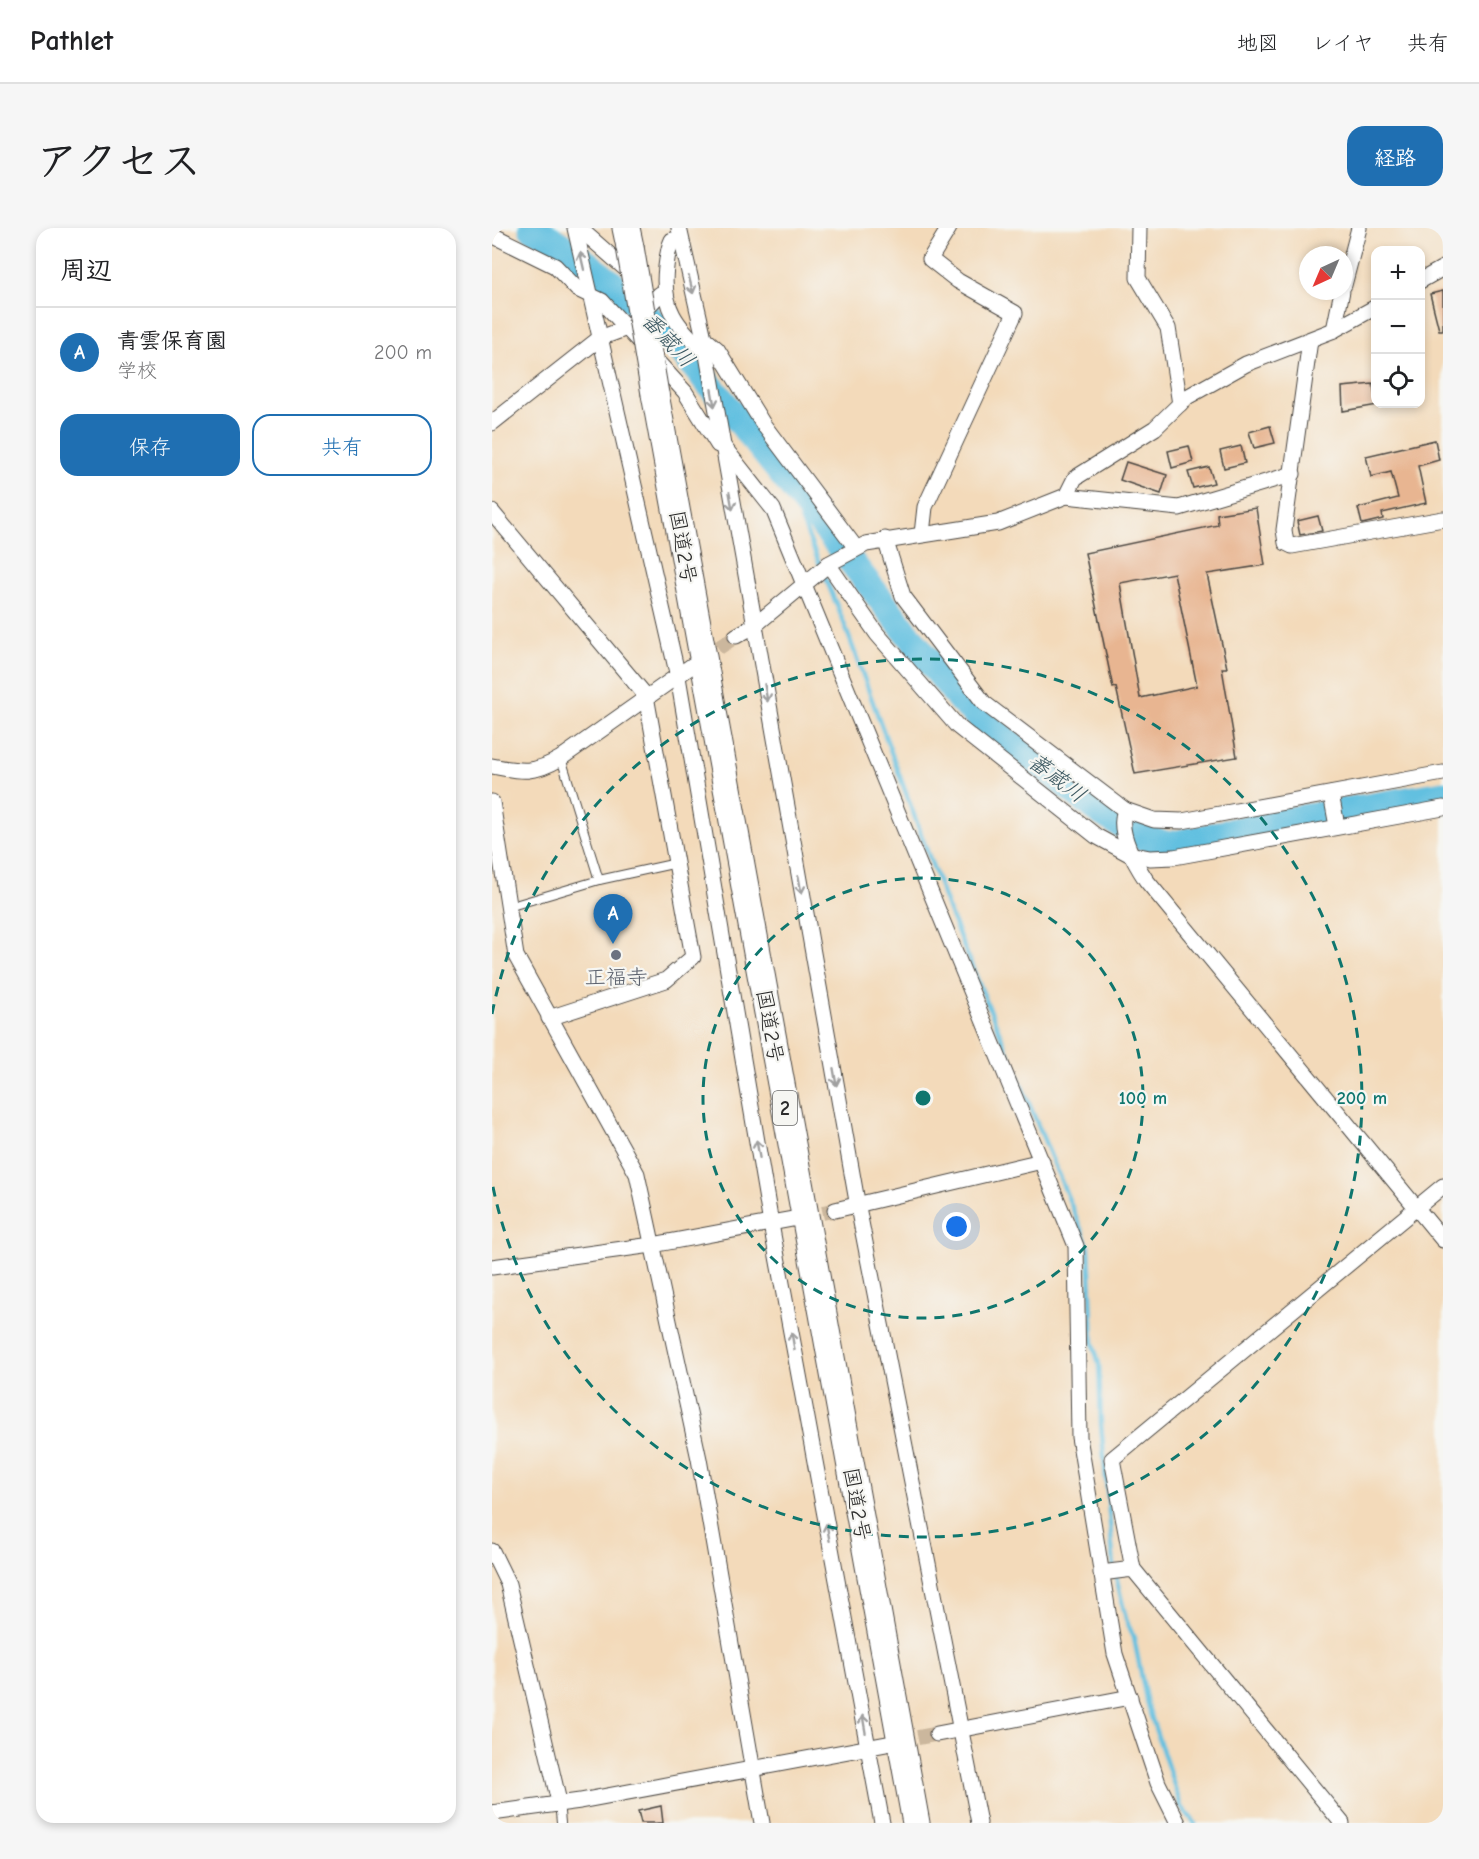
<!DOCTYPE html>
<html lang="ja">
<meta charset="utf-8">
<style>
:root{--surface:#fff;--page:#f6f6f6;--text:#202124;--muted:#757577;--line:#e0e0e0;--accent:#1f6fb2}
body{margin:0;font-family:"Comic Neue","Klee One",sans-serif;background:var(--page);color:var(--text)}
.controls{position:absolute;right:18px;top:18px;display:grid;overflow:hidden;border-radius:12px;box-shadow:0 3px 9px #0003}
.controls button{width:54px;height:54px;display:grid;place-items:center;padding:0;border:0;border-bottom:2px solid var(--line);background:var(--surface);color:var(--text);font:30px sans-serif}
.compass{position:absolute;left:807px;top:18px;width:54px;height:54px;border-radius:50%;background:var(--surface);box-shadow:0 3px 9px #0003;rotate:224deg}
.you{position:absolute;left:465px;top:999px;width:21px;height:21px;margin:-15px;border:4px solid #fff;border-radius:50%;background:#1a73e8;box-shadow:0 0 0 9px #1a73e833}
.badge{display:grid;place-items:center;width:39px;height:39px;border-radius:50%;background:var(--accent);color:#fff;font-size:20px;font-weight:700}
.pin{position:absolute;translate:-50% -50px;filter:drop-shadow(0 2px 3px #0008)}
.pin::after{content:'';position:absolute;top:32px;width:21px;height:18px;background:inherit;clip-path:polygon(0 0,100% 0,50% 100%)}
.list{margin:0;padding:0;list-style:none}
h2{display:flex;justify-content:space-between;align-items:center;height:78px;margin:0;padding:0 24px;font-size:26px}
h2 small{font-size:20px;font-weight:400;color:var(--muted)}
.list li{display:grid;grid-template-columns:39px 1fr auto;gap:18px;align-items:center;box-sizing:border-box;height:90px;padding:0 24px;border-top:2px solid var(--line)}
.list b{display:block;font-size:22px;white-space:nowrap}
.list p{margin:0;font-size:20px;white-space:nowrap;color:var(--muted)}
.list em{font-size:20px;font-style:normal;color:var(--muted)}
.actions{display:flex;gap:12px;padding:18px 24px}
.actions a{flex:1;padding:14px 0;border:2px solid var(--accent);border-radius:18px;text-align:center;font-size:21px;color:var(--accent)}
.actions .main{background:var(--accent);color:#fff}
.icon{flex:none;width:33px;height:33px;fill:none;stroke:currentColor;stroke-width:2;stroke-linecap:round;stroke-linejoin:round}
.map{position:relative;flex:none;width:951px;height:1595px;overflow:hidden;border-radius:18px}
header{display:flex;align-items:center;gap:36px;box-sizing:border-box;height:84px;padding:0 30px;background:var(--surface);border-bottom:2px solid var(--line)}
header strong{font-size:28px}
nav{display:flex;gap:33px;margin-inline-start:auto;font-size:21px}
.intro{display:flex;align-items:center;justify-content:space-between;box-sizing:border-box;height:144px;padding:0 36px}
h1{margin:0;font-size:42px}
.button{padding:15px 27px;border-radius:18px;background:var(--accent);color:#fff;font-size:21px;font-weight:700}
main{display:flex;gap:36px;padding:0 36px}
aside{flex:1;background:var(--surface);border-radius:18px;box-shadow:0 3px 9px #0003}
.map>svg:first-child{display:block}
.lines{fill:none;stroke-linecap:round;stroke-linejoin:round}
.stream{stroke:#62c0e0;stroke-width:4.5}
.river{stroke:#62c0e0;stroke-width:27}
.building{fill:#e8b591;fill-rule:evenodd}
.street-tunnel{stroke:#cbb79d;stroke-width:15;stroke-dasharray:15 8;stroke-linecap:butt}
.lane-casing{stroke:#494540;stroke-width:10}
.street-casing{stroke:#494540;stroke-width:17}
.highway-casing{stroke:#494540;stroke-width:29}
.lane{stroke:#fff;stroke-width:8}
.street{stroke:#fff;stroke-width:15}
.highway{stroke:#fff;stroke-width:27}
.highway-bridge-casing{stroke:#494540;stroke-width:29;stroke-linecap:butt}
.highway-bridge{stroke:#fff;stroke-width:27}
.oneway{stroke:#a0a0a0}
.ring{fill:none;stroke:#0f766e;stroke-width:3;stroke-dasharray:10 8}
.worship-dot{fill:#6b7280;stroke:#f6f6f2;stroke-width:2}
.labels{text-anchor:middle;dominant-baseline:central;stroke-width:4.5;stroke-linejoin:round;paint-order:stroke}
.shield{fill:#f6f6f2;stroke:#686867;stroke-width:1.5}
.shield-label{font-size:20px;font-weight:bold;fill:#2b2b2b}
.street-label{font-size:21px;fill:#2b2b2b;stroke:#f6f6f2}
.worship-label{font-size:21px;fill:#5b616d;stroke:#f6f6f2}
.water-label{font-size:22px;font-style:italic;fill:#3c5861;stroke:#f6f6f2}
.centre{fill:#0f766e;stroke:#f6f6f2;stroke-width:3}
.ring-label{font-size:18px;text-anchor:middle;font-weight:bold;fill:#0f766e;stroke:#f6f6f2;stroke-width:4.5;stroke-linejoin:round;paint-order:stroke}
</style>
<header>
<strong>Pathlet</strong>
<nav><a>地図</a><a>レイヤ</a><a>共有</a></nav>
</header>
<div class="intro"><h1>アクセス</h1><a class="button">経路</a></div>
<main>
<aside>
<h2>周辺<small></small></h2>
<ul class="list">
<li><span class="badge">A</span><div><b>青雲保育園</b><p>学校</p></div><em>200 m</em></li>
</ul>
<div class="actions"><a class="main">保存</a><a>共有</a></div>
</aside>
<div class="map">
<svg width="951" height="1595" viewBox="0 0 951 1595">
<rect width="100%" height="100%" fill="#f6f6f2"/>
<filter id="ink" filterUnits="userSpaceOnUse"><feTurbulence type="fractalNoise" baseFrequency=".0167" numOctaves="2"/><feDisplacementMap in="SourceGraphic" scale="12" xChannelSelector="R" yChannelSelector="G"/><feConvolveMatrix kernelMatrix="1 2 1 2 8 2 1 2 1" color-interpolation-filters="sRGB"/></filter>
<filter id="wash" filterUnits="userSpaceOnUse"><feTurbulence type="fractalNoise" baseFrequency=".008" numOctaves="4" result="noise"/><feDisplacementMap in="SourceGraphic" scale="24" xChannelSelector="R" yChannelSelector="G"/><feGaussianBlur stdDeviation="1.35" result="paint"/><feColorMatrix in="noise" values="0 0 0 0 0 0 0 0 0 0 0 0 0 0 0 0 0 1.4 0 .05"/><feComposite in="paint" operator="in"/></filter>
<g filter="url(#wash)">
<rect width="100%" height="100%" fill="#f3daba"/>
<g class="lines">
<path class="stream" d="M291,247L352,395L457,683L597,1020L601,1115L607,1136L609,1196L622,1339L634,1391L642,1410L655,1476L689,1578L703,1595"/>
<path class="river" d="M40,0C140,53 209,146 279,233C343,312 405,393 468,472L489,492L611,586L649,609L677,617L778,595L951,566"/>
</g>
<g id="blocks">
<g class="building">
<path d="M951,63V102H947L938,66Z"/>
<path d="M881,156L884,176L886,177L851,183L850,159Z"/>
<path d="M778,198L783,215L762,220L757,204Z"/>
<path d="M943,212L947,232L926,238L934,275L890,285L891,291L870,296L866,280L906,270L899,244L879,249L874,228Z"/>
<path d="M697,218L701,234L680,240L676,223Z"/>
<path d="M749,218L753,235L732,240L728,223Z"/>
<path d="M634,234L675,247L669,266L628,252Z"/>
<path d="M717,239L722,255L701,260L696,244Z"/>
<path d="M764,280L773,337L715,346L735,440H730L745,529L643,546L624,459L621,460L593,325L726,297L725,286ZM682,345L705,458L648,470L628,355Z"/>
<path d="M826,288L830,303L808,307L805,293Z"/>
<path d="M169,1578L171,1595H149L146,1583Z"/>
</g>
</g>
</g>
<g filter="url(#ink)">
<use href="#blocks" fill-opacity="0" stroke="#494540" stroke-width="1.5"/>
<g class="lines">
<g class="street-tunnel">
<path d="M207,433L244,408"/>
<path d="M308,989L343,982"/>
<path d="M403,1514L445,1506"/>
</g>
<defs>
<g id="lane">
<path d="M69,530L107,652"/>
<path d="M16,679L107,652L185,635"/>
<path d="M67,1574L69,1595"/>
</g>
<g id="street">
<path d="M83,0L186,449L279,996L390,1595"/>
<path d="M87,0L143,49"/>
<path d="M187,0L212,110L366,979L487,1595"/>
<path d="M647,0L646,50L676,100L688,176"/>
<path d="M0,7L63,38L85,61L110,73L193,164L226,217"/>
<path d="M180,12C176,20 175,30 174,39C169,79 184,98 213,124"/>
<path d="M928,53L951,40"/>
<path d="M852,57L867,0"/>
<path d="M842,102L850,63"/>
<path d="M212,110L225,121L271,196L364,320"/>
<path d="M818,112L792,302L794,315L800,318L951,291"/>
<path d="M0,195L108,110L135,100L168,66"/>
<path d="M231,218L281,281L584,1018L587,1209L623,1426L666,1555L686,1595"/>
<path d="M574,268L687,280L801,246"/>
<path d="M0,284L154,468L201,729L174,752L57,790"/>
<path d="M430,306L433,279L523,85L466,53L438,31L457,0"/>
<path d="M393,311L411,368L492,475L633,582L662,592L690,593L951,545"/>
<path d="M336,336L385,406L465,498L604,608L637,626L658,630L682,629L951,580"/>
<path d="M244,408L262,398L338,335L374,316L506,295L574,268L583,250L663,200L695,169L754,136L842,102L884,79"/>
<path d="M0,538C30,544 42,546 69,530L201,437"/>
<path d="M839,566L845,598"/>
<path d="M0,574L24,728L145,946L207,1231L270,1595"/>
<path d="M633,582C624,604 643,635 654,652L951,1012"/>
<path d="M343,982L550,933"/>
<path d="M0,1039L160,1017L306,990"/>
<path d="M0,1323L16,1356L67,1574"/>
<path d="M641,1341L620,1231L951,958"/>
<path d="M609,1345L641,1341L850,1595"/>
<path d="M445,1506L638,1469"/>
<path d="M0,1585L88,1573L400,1515"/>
</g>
<g id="highway">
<path d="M134,0L138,19"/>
<path d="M163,166L424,1595"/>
</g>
</defs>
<use href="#lane" class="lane-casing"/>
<use href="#street" class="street-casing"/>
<use href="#highway" class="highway-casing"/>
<use href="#lane" class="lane"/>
<use href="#street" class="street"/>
<use href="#highway" class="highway"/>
<defs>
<path id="highway-bridge" d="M138,19L163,166"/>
</defs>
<use href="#highway-bridge" class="highway-bridge-casing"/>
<use href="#highway-bridge" class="highway-bridge"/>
</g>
<defs><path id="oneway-shaft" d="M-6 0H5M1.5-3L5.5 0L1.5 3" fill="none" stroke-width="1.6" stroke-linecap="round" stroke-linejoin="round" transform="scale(1.5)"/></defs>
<g class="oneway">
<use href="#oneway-shaft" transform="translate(90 33) rotate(-103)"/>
<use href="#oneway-shaft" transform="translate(199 57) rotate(76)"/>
<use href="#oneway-shaft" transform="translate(221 170) rotate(80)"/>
<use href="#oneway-shaft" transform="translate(239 273) rotate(80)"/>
<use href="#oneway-shaft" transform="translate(274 465) rotate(80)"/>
<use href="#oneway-shaft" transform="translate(308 657) rotate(80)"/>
<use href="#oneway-shaft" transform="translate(343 849) rotate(80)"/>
<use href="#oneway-shaft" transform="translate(266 921) rotate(-100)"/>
<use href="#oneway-shaft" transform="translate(301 1113) rotate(-100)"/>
<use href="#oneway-shaft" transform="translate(336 1304) rotate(-100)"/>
<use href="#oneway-shaft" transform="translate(372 1496) rotate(-100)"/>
</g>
</g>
<g class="ring">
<circle cx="431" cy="870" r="220"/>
<path d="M0 786A439 439 0 1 1 0 954"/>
</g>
<circle class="worship-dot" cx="124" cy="727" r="6"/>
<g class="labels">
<rect class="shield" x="281" y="863" width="24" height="34" rx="4.5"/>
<g class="shield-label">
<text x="293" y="880">2</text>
</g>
<g class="street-label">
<text transform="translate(191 319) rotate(80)">国道2号</text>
<text transform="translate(278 798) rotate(80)">国道2号</text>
<text transform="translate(365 1276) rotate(80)">国道2号</text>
</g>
<g class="worship-label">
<text x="124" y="749">正福寺</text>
</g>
<g class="water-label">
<text transform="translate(176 112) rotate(47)">番蔵川</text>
<text transform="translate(565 550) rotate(37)">蕃蔵川</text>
</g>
</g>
<circle cx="431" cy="870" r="9" class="centre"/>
<g class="ring-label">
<text x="651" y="876">100 m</text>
<text x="870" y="876">200 m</text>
</g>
</svg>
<div class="controls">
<button>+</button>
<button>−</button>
<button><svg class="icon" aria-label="locate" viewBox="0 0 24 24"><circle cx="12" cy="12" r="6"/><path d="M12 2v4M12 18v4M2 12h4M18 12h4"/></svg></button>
</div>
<svg class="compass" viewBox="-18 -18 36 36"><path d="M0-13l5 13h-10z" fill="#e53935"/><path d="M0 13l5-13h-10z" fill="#757577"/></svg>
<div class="you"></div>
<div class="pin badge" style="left:121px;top:716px">A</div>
</div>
</main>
